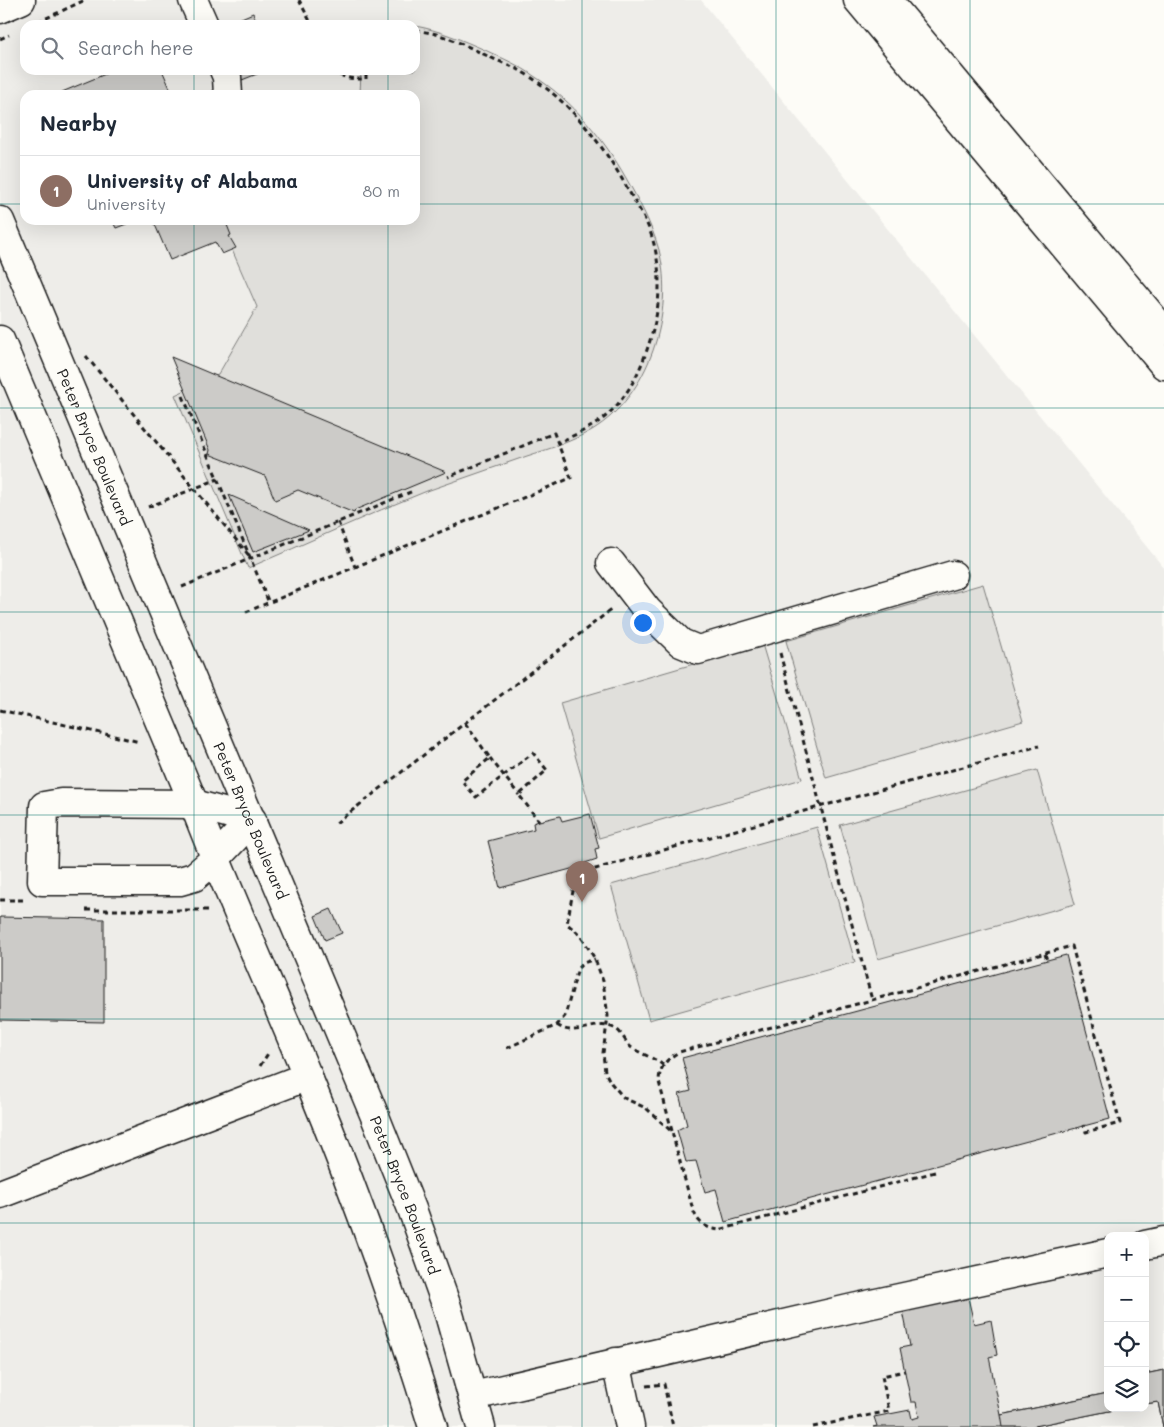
<!DOCTYPE html>
<meta charset="utf-8">
<style>
:root{--surface:#fff;--page:#f6f6f7;--text:#1f2937;--muted:#747a83;--line:#e0e1e3;--accent:#1a73e8}
body{margin:0;font-family:Mali,sans-serif;background:var(--page);color:var(--text)}
.controls{position:absolute;right:15px;bottom:15px;display:grid;overflow:hidden;border-radius:10px;box-shadow:0 5px 20px #0002}
.controls button{width:45px;height:45px;display:grid;place-items:center;padding:0;border:0;border-bottom:1px solid var(--line);background:var(--surface);color:var(--text);font:25px sans-serif}
.you{position:absolute;left:642px;top:622px;width:18px;height:18px;margin:-12px;border:4px solid #fff;border-radius:50%;background:#1a73e8;box-shadow:0 0 0 8px #1a73e833}
.badge{display:grid;place-items:center;width:32px;height:32px;border-radius:50%;background:var(--accent);color:#fff;font-size:16px;font-weight:700}
.pin{position:absolute;translate:-50% -41px;filter:drop-shadow(0 1px 2px #0008)}
.pin::after{content:'';position:absolute;top:26px;width:18px;height:15px;background:inherit;clip-path:polygon(0 0,100% 0,50% 100%)}
.list{margin:0;padding:0;list-style:none}
h2{display:flex;justify-content:space-between;align-items:center;height:65px;margin:0;padding:0 20px;font-size:21px}
h2 small{font-size:16px;font-weight:400;color:var(--muted)}
.list li{display:grid;grid-template-columns:32px 1fr auto;gap:15px;align-items:center;box-sizing:border-box;height:70px;padding:0 20px;border-top:1px solid var(--line)}
.list b{display:block;font-size:19px;white-space:nowrap}
.list p{margin:0;font-size:16px;white-space:nowrap;color:var(--muted)}
.list em{font-size:16px;font-style:normal;color:var(--muted)}
.icon{flex:none;width:28px;height:28px;fill:none;stroke:currentColor;stroke-width:2;stroke-linecap:round;stroke-linejoin:round}
.map{position:relative;flex:none;width:1164px;height:1427px;overflow:hidden}
.search{position:absolute;background:var(--surface);box-shadow:0 5px 20px #0002;left:20px;top:20px;width:400px;height:55px;display:flex;align-items:center;gap:12px;box-sizing:border-box;padding:0 18px;border-radius:15px;color:var(--muted);font-size:19px}
.panel{position:absolute;background:var(--surface);box-shadow:0 5px 20px #0002;left:20px;top:90px;width:400px;height:135px;border-radius:15px}
.map>svg:first-child{display:block}
.built{fill:#eeede9;fill-rule:evenodd}
.green{fill:#e0dfdb;stroke:#7e7e7c}
.building{fill:#cccbc8;stroke:#1c1c1c}
.lines{fill:none;stroke-linecap:round;stroke-linejoin:round}
.minor-casing{stroke:#1c1c1c;stroke-width:31}
.highway-casing{stroke:#1c1c1c;stroke-width:31}
.path{stroke:#1c1c1c;stroke-width:3;stroke-dasharray:5 4;stroke-linecap:butt}
.minor{stroke:#fdfcf7;stroke-width:28}
.highway{stroke:#fdfcf7;stroke-width:28}
.grid{fill:none;stroke:#0f766e;stroke-width:1;stroke-opacity:0.55}
.labels{text-anchor:middle;dominant-baseline:central;stroke-width:4.5;stroke-linejoin:round;paint-order:stroke}
.street-label{font-size:15px;fill:#1c1c1c;stroke:#fdfcf7}
</style>
<div class="map">
<svg width="1164" height="1427" viewBox="0 0 1164 1427">
<rect width="100%" height="100%" fill="#fdfcf7"/>
<filter id="ink" filterUnits="userSpaceOnUse"><feTurbulence type="fractalNoise" baseFrequency=".02" numOctaves="2"/><feDisplacementMap in="SourceGraphic" scale="10" xChannelSelector="R" yChannelSelector="G"/><feConvolveMatrix kernelMatrix="1 2 1 2 8 2 1 2 1" color-interpolation-filters="sRGB"/></filter>
<g filter="url(#ink)">
<path class="built" d="M0,0H701L1164,568V1427H0ZM25,25H415V70H25ZM25,95H415V220H25ZM1108,1236H1145V1408H1108Z"/>
<g class="green">
<path d="M415,26C439,30 462,40 485,50C502,58 519,65 534,76C573,101 604,139 626,178C639,201 652,225 659,250C675,313 649,396 592,430C571,442 549,449 527,456C494,468 460,479 427,491C366,515 307,543 248,568L175,395L218,375L257,307L219,220H415V95H360L361,70H415Z"/>
<path d="M983,584L1023,721L826,778L786,641Z"/>
<path d="M762,644L802,779L599,838L560,703Z"/>
<path d="M1037,770L1075,904L878,959L840,825Z"/>
<path d="M817,827L855,962L649,1020L611,885Z"/>
</g>
<g class="building">
<path d="M253,13L258,25H225Z"/>
<path d="M115,70H162L173,95H64L62,92Z"/>
<path d="M238,70H267L242,80Z"/>
<path d="M112,220H137L116,228Z"/>
<path d="M153,220H225L231,235L229,236L236,248L222,254L215,242L170,260Z"/>
<path d="M171,357L446,472L355,510L354,513L298,490L275,500L265,476L209,454L210,450Z"/>
<path d="M229,495L309,530L253,552Z"/>
<path d="M590,814L599,848L595,849L597,859L585,863L586,865L500,888L488,841L534,829L533,823L539,821L560,816L562,821Z"/>
<path d="M331,909L342,933L325,940L315,916Z"/>
<path d="M0,917L104,919V1022L0,1020Z"/>
<path d="M1066,955L1110,1119L725,1222L716,1189L705,1192L696,1161L686,1162L677,1130L687,1125L679,1094L691,1091L682,1058Z"/>
<path d="M967,1293L974,1324L991,1320L997,1355L989,1357L1001,1415L1108,1393V1408H1124L1030,1427H873L877,1426L874,1417L910,1410L912,1419L919,1417L916,1402H911L900,1348L910,1346L902,1306Z"/>
<path d="M1164,1370V1427H1163L1158,1402L1145,1404V1386L1147,1385L1145,1374Z"/>
<path d="M1164,1370V1427H1163L1158,1402L1145,1404V1386L1147,1385L1145,1374Z"/>
<path d="M1108,1393V1408H1124L1030,1427H1003L1001,1415Z"/>
</g>
<g class="lines">
<defs>
<g id="minor">
<path d="M193,0L204,25"/>
<path d="M0,9L21,0"/>
<path d="M224,70L227,77L228,95"/>
<path id="s1" d="M0,221L374,1114L412,1209L447,1307L481,1427"/>
<path d="M0,340L194,804C229,896 270,985 307,1075C355,1191 397,1308 433,1427"/>
<path d="M611,563L647,610L681,643L698,650L953,575"/>
<path d="M61,803L194,804L252,820L215,859L194,877L180,881H42L44,806Z"/>
<path d="M0,1194L308,1076"/>
<path d="M1145,1245L1164,1241"/>
<path d="M616,1362L630,1427"/>
<path d="M473,1396L853,1308L1108,1253"/>
</g>
<g id="highway">
<path d="M858,0L1164,365"/>
<path d="M887,0L1164,331"/>
</g>
</defs>
<use href="#minor" class="minor-casing"/>
<use href="#highway" class="highway-casing"/>
<g class="path">
<path d="M299,0L312,25"/>
<path d="M38,22L85,0"/>
<path d="M415,30C425,32 435,33 445,37C462,43 479,52 496,60C505,64 515,67 524,73C571,101 604,146 630,193C638,207 647,221 652,237C662,270 661,305 651,337C641,372 624,407 592,426C581,433 569,437 558,443"/>
<path d="M0,39L9,35"/>
<path d="M332,70C344,79 352,79 366,79V70"/>
<path d="M86,356L251,558"/>
<path d="M183,396L269,603"/>
<path d="M148,507L218,479"/>
<path d="M338,522L355,567"/>
<path d="M182,587L413,491"/>
<path d="M246,612L571,478L554,433L448,477"/>
<path d="M780,653L872,1000"/>
<path d="M0,710L140,742"/>
<path d="M465,723L490,758L462,781L476,797L533,753L547,770L519,795L539,821"/>
<path d="M490,758L519,795"/>
<path d="M336,823L612,609"/>
<path d="M0,900H25"/>
<path d="M86,910H210"/>
<path d="M1045,954L1047,960"/>
<path d="M557,1025C576,1039 594,1019 614,1028C622,1031 625,1043 632,1048C642,1054 654,1058 663,1065"/>
<path d="M507,1048L557,1025L565,1016L578,968L583,963L595,959"/>
<path d="M260,1066L269,1052"/>
<path d="M672,1131L659,1082C659,1068 666,1059 679,1052L1072,946L1120,1123L1086,1132L1084,1125"/>
<path d="M935,1172L719,1230C705,1228 698,1223 693,1210L672,1132L646,1108L624,1098L611,1083L605,1072L603,1053L608,1016L603,981L595,959L584,941L577,932L567,924L573,891L570,876L1039,746"/>
<path d="M646,1386L664,1384L673,1427"/>
<path d="M813,1427L889,1411L882,1376L905,1371"/>
</g>
<use href="#minor" class="minor"/>
<use href="#highway" class="highway"/>
</g>
</g>
<path class="grid" d="M194,0V25M388,0V25M582,0V1427M776,0V1427M970,0V1427M194,70V95M388,70V95M0,204H25M415,204H1164M194,220V1427M388,220V1427M0,408H1164M0,612H1164M0,815H1164M0,1019H1164M0,1223H1164"/>
<g class="labels">
<g class="street-label">
<text stroke="none"><textPath href="#s1" startOffset="245">Peter Bryce Boulevard</textPath></text>
<text stroke="none"><textPath href="#s1" startOffset="650">Peter Bryce Boulevard</textPath></text>
<text stroke="none"><textPath href="#s1" startOffset="1055">Peter Bryce Boulevard</textPath></text>
</g>
</g>
</svg>
<div class="controls">
<button>+</button>
<button>−</button>
<button><svg class="icon" aria-label="locate" viewBox="0 0 24 24"><circle cx="12" cy="12" r="6"/><path d="M12 2v4M12 18v4M2 12h4M18 12h4"/></svg></button>
<button><svg class="icon" aria-label="layers" viewBox="0 0 24 24"><path d="M12 4l9 5-9 5-9-5zM3 14l9 5 9-5"/></svg></button>
</div>
<div class="you"></div>
<div class="pin badge" style="left:582px;top:902px;background:#8d6e63">1</div>
<div class="search"><svg class="icon" aria-label="search" viewBox="0 0 24 24"><circle cx="10" cy="10" r="6"/><path d="M15 15l6 6"/></svg>Search here</div>
<section class="panel">
<h2>Nearby<small></small></h2>
<ul class="list">
<li><span class="badge" style="background:#8d6e63">1</span><div><b>University of Alabama</b><p>University</p></div><em>80 m</em></li>
</ul>
</section>
</div>
